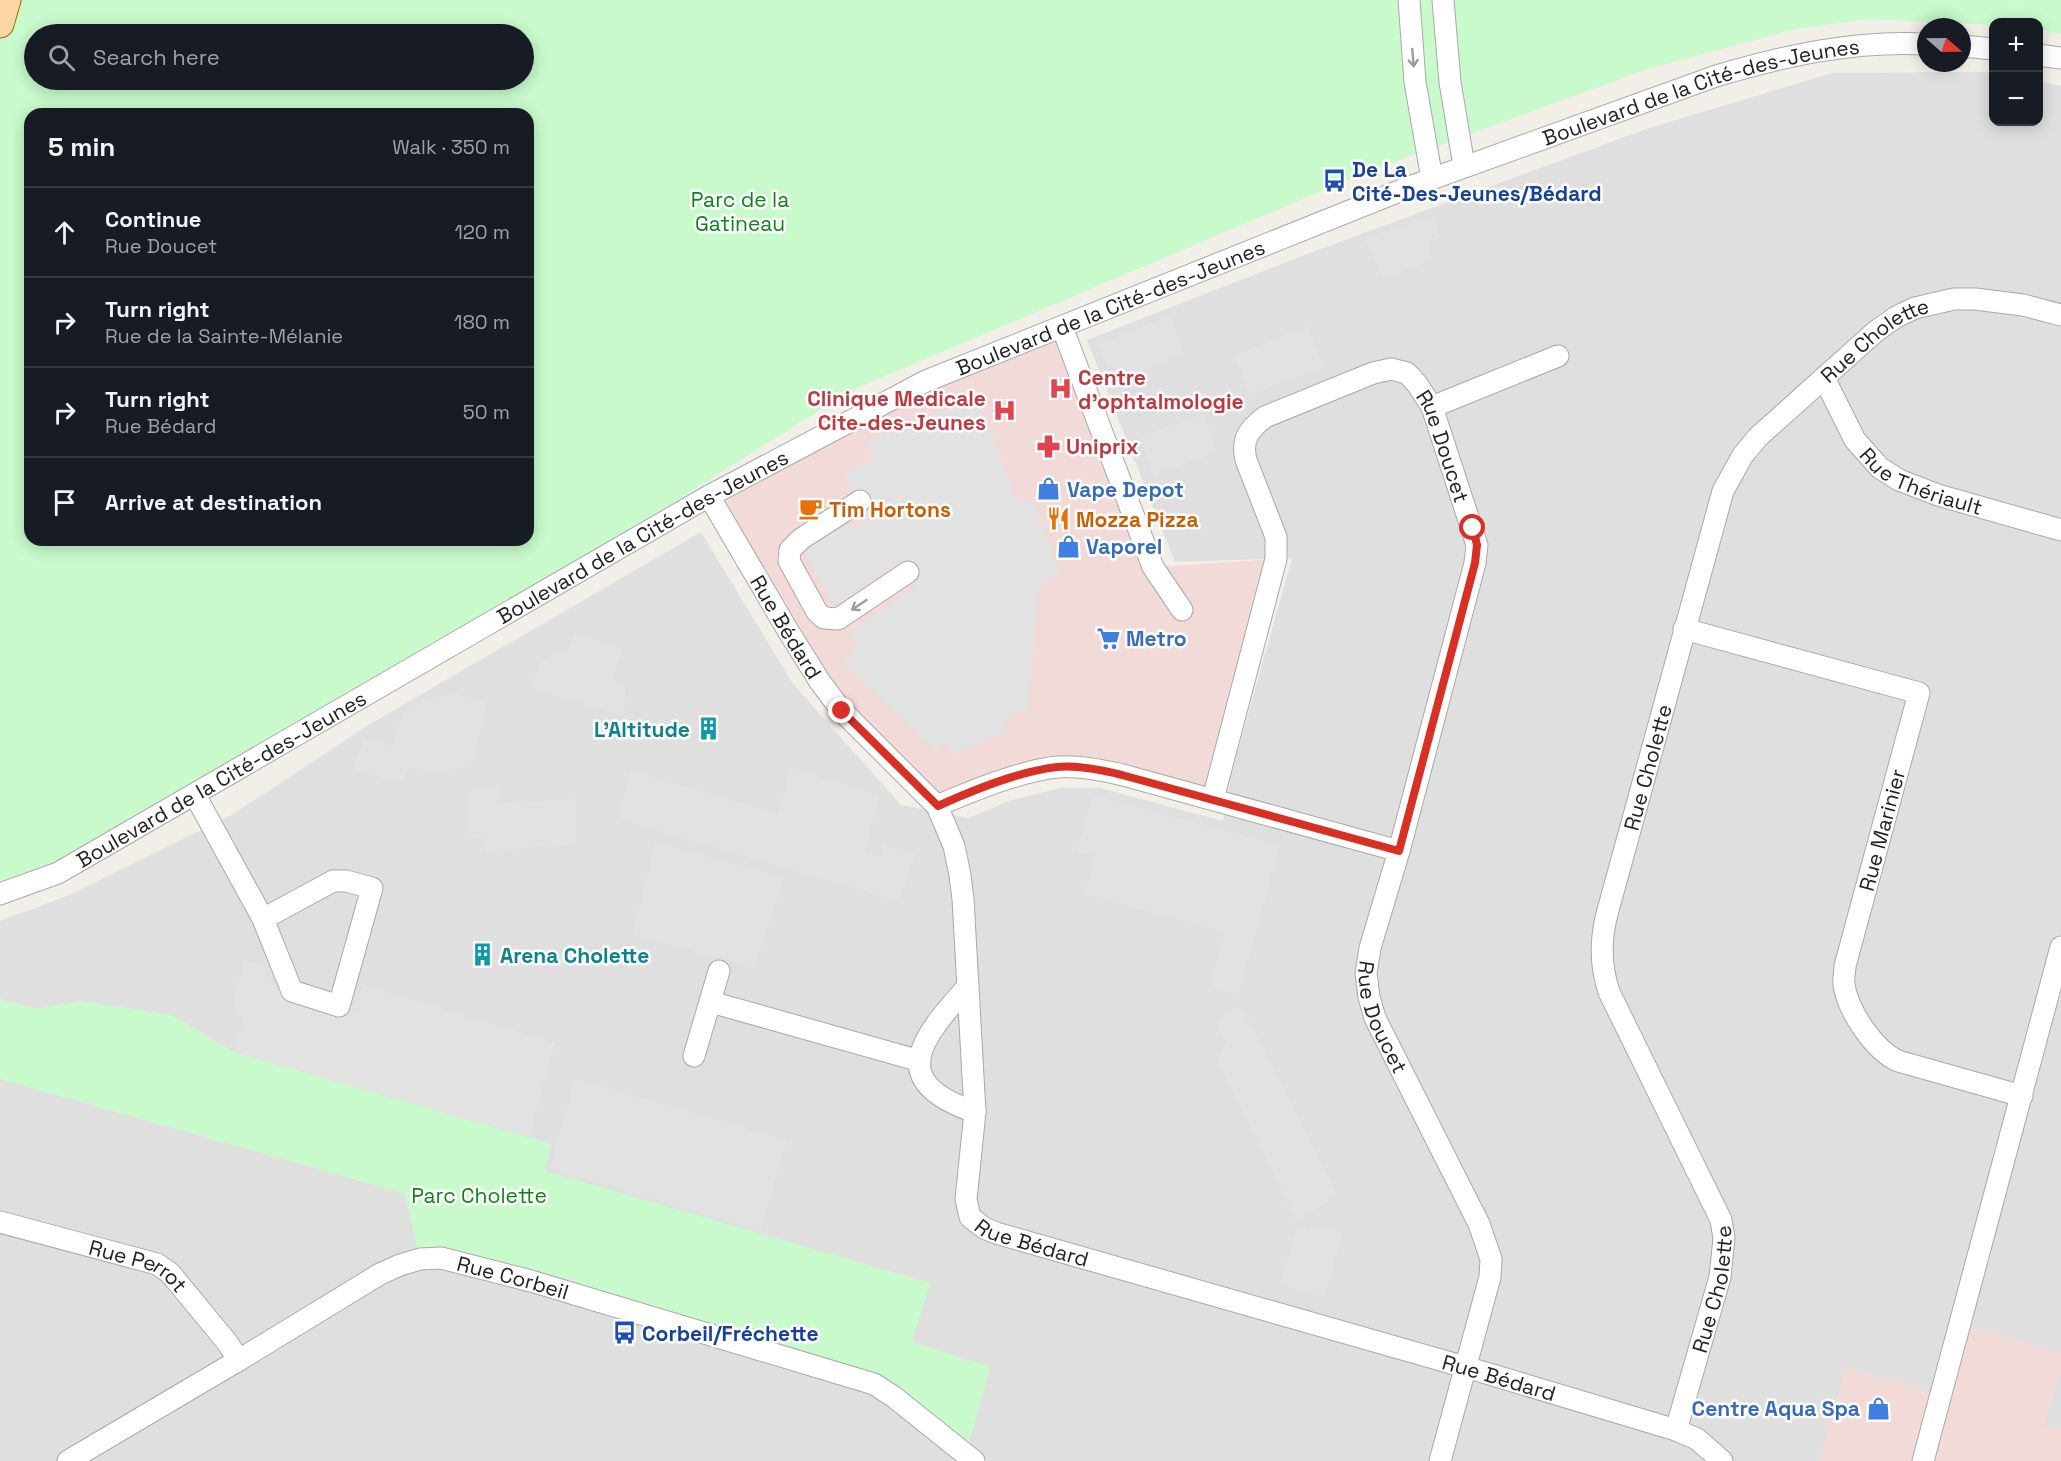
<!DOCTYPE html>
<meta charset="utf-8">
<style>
:root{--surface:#171b24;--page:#20242c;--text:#f1f3f6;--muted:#9ea1a6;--line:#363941}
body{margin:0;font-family:"Space Grotesk",sans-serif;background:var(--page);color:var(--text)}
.controls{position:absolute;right:18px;top:18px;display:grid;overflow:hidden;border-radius:12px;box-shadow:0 3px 15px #0003}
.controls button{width:54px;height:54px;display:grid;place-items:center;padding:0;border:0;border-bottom:2px solid var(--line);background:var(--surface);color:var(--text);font:30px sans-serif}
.compass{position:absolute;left:1917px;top:18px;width:54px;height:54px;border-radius:50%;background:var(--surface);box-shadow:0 3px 15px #0003;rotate:110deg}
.stop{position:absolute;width:18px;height:18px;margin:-14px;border:4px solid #d93025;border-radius:50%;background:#fff}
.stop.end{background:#d93025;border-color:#fff;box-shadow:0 2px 6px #0008}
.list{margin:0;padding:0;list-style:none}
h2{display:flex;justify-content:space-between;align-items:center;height:78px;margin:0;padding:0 24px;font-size:26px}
h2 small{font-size:20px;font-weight:400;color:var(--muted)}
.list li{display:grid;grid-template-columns:39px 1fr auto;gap:18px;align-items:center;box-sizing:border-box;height:90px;padding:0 24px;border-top:2px solid var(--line)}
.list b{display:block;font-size:22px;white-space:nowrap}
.list p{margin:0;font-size:20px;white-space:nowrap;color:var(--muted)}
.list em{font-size:20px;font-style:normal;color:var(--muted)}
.icon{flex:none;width:33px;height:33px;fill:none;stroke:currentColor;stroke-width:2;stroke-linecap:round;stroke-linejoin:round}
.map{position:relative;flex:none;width:2061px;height:1461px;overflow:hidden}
.search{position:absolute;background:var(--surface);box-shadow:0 3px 15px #0003;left:24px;top:24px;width:510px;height:66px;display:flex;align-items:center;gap:15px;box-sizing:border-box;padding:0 21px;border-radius:33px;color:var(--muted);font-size:22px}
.panel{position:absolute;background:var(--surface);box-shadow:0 3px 15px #0003;left:24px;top:108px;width:510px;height:438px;border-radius:18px}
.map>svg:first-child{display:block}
.residential{fill:#e0dfdf}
.commercial{fill:#f2dad9}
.park{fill:#c8facc;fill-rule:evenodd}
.parking{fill:#e2e2e2}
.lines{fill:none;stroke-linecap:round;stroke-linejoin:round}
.minor-casing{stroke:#a9a9a9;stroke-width:23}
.major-casing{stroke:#a06b00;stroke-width:29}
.minor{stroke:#fff;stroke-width:21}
.major{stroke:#fcd6a4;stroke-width:27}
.oneway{stroke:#9c9c9c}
.route{stroke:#d93025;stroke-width:8}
.labels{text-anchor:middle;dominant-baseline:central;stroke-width:5;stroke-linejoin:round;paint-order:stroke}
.street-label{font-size:21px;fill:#222;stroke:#fff}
.transit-label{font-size:21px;font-weight:bold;fill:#164399;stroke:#fff;text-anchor:start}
.park-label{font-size:21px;fill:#0c8416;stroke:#fff}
.health-label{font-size:21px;font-weight:bold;fill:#be3a42;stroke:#fff;text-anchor:start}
.shop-label{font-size:21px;font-weight:bold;fill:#366cbe;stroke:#fff;text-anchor:start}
.food-label{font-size:21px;font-weight:bold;fill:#c56008;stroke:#fff;text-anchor:start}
.culture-label{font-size:21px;font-weight:bold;fill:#0d838f;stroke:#fff;text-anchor:end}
</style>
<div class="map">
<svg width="2061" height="1461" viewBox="0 0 2061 1461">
<rect width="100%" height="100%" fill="#f2efe9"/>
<path class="residential" d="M1986,72L1993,74L1994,122H2038L2039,82L2061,86V1461H0V921L67,896L232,815L365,727L701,532L793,684L901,805L968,818L1012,800L1061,788H1100L1223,821L1231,775L1292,558L1175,562L1087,340L1310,253L1649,128L1832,73Z"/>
<g class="commercial">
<path d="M1062,327L1153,567L1276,559L1213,799L1058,767L937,806L842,711L709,496Z"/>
<path d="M1959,1324L2061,1354V1370L2044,1426L2061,1431V1461H1820L1845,1368L1941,1394Z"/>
</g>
<g class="park">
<path d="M0,0H2061V34L2039,30L2038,22H1994L1993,25L1869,19L1796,29L1648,69L1369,171L850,391L185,811L0,895ZM34,34H524V80H34ZM30,114H528V540H30Z"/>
<path d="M0,999L37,1009L80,1001L172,1015L234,1052L551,1144L545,1171L930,1283L912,1342L990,1367L966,1455L894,1397L420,1259L405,1194L0,1079Z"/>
</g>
<g class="parking">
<path d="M1433,215L1440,237L1430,243L1433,260L1383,278L1365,238Z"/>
<path d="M1171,316L1183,355L1113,382L1098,344Z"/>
<path d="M1307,326L1324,367L1249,394L1234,356Z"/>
<path d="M978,398L1018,504L1032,498L1060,575L1039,585L1028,709L1003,719L1007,731L952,755L945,743L936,751L843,662L857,645L849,633L906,593L915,591L903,559L834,605L802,549L846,519L854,530L870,519L843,474L874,459L866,441Z"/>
<path d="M1204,415L1217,452L1154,475L1139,437Z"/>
<path d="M575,633L623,649L612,680L625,686L624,717L531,688L541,661L567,650Z"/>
<path d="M456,694L487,703L471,767L435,772L409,768L402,783L353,769L364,739L393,746L402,710L435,697Z"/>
<path d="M790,768L879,795L865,853L880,857L882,845L915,854L899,901L618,819L630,771L778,814Z"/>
<path d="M497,783L500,803L576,799V844L486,851L485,839H471L467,793Z"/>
<path d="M1093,795L1280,846L1238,995L1210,987L1225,932L1085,894L1095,856L1077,851Z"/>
<path d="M655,842L784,878L754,968L632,934Z"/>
<path d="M244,961L268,967L264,982L355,1011L363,985L555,1043L529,1137L234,1052L243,1018L231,1014Z"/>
<path d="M1242,1008L1337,1194L1297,1222L1217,1061L1226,1042L1217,1027L1226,1009Z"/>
<path d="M575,1079L787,1140L760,1231L549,1169Z"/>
<path d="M1312,1225L1343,1234L1324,1297L1280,1284L1297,1228L1310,1232Z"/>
</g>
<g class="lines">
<defs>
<g id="minor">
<path d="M1409,0L1415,82L1432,179"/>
<path d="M1443,0L1450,82L1464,166"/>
<path d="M1962,46L1994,49"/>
<path d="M2038,55L2061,58"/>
<path d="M1062,327L1153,567L1182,610"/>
<path id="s1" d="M1824,378L1855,440L1880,468L1899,480L1938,495L2061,530"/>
<path d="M1432,407L1558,356"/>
<path id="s2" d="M709,496L787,629L820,682L842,711L937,806L954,846L960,875L963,899L975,1112L966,1199L970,1217L984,1228L996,1233L1486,1373L1676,1430L1697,1439L1722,1461"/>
<path d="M860,501L801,539L790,550L789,561L817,612L824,618L838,619L908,572"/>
<path d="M1684,629L1919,693L1845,966C1845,972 1843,979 1844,985C1848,1011 1874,1050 1898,1061L2022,1096"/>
<path d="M195,795L263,919L292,991L339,1006L372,888L346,881H333L263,919"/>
<path id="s3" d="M1213,799L1276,559V537L1246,460C1241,439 1249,429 1265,417L1373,373L1391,369L1407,373L1417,384L1432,407L1477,545L1475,563L1399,851L1370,948L1366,973L1369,997L1375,1018L1479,1224L1491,1259L1490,1277L1440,1461"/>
<path d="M937,806C971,791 1021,771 1057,767C1078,765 1102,770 1123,775L1399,851"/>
<path id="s4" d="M0,894L58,873L709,496L926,381L1412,186L1716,76C1784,56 1854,40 1926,44"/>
<path d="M968,986C922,1038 884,1081 975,1112"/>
<path d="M711,1002L920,1061"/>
<path d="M694,1056L719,971"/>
<path id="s5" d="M0,1222L157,1264L170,1273L226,1341L239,1360"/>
<path id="s6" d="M1676,1430L1720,1277L1724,1238L1721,1220L1609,992C1600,965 1600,941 1607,914L1723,491L1743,455L1758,437L1875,332L1896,317L1915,308L1954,299H1975L2023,305L2061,315"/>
<path id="s7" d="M68,1461L239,1360L380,1274L400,1265L420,1259L441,1258L531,1281L874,1384L894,1397L974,1461"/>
<path d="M1923,1461L2061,947"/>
</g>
<path id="major" d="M0,24L7,0"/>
</defs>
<use href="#minor" class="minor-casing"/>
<use href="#major" class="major-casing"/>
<use href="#minor" class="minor"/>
<use href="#major" class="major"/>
</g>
<defs><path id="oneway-shaft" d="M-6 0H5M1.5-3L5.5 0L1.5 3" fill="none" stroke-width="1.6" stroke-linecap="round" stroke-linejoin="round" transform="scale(1.5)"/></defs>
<g class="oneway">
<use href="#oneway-shaft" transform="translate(1413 58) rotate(85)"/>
<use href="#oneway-shaft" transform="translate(859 605) rotate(146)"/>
</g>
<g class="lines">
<path class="route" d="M842,711L938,806C971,791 1021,771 1057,767C1078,765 1102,770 1122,775L1399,851L1475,563L1477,545L1473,528"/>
</g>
<defs>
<symbol id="bus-bare" viewBox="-9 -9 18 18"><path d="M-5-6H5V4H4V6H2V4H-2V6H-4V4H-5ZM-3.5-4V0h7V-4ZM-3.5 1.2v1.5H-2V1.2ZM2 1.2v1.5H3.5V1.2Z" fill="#1a4fb4" stroke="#fff" stroke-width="2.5" paint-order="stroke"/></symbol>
<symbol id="hospital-bare" viewBox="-9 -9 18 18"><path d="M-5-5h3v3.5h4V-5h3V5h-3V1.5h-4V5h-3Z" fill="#e0444e" stroke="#fff" stroke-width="2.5" paint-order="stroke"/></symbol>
<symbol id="pharmacy-bare" viewBox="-9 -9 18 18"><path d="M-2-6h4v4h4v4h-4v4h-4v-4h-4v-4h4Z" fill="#e0444e" stroke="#fff" stroke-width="2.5" paint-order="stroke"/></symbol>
<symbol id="shop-bare" viewBox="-9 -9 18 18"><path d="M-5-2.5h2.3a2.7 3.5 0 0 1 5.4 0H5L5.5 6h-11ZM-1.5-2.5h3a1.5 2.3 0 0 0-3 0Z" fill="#3f7fe0" stroke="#fff" stroke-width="2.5" paint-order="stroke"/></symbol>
<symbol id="cafe-bare" viewBox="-9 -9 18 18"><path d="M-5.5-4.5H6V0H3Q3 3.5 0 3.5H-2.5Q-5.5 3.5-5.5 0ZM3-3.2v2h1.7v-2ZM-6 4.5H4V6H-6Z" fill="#e8710a" stroke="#fff" stroke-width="2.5" paint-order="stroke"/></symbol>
<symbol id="restaurant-bare" viewBox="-9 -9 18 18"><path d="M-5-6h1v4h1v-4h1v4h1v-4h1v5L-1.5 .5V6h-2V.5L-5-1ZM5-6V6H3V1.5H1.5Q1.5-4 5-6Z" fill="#e8710a" stroke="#fff" stroke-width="2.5" paint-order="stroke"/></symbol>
<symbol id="supermarket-bare" viewBox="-9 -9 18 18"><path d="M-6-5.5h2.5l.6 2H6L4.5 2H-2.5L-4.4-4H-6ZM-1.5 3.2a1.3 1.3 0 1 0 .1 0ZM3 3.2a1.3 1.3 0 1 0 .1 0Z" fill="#3f7fe0" stroke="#fff" stroke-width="2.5" paint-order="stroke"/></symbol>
<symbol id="building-bare" viewBox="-9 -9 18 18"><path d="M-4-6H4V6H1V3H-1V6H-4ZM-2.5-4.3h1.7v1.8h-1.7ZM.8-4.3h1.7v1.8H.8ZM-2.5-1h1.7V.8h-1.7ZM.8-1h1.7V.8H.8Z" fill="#0f9aa8" stroke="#fff" stroke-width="2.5" paint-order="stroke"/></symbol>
</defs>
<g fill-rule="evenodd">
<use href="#bus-bare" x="1318" y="164" width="33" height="33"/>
<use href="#hospital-bare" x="1044" y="372" width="33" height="33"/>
<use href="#hospital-bare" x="988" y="394" width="33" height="33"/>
<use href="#pharmacy-bare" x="1032" y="430" width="33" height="33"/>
<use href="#shop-bare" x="1032" y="472" width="33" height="33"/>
<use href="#cafe-bare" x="794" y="492" width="33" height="33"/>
<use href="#restaurant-bare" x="1042" y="502" width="33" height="33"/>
<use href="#shop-bare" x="1052" y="530" width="33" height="33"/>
<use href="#supermarket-bare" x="1092" y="622" width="33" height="33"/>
<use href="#building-bare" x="692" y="712" width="33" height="33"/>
<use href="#building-bare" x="466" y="938" width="33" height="33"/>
<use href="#bus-bare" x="608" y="1316" width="33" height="33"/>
<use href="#shop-bare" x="1862" y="1392" width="33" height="33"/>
</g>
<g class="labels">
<g class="street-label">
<text stroke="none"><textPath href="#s4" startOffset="1888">Boulevard de la Cité-des-Jeunes</textPath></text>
<text stroke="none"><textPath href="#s4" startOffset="1258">Boulevard de la Cité-des-Jeunes</textPath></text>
<text stroke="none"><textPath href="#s6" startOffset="1206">Rue Cholette</textPath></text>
<text stroke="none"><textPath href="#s3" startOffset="638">Rue Doucet</textPath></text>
<text stroke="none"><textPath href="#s1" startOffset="150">Rue Thériault</textPath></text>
<text stroke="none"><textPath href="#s4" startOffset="736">Boulevard de la Cité-des-Jeunes</textPath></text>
<text stroke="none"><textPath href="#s2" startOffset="152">Rue Bédard</textPath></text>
<text stroke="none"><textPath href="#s6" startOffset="702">Rue Cholette</textPath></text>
<text stroke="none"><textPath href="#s4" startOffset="250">Boulevard de la Cité-des-Jeunes</textPath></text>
<text transform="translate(1882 830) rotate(-75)">Rue Marinier</text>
<text stroke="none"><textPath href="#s3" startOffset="1232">Rue Doucet</textPath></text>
<text stroke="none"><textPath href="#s2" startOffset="872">Rue Bédard</textPath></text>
<text stroke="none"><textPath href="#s5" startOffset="146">Rue Perrot</textPath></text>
<text stroke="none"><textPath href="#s7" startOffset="502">Rue Corbeil</textPath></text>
<text stroke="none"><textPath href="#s6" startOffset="146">Rue Cholette</textPath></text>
<text stroke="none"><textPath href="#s2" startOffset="1358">Rue Bédard</textPath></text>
</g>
<g class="transit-label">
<text x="1352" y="169">De La<tspan x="1352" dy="24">Cité-Des-Jeunes/Bédard</tspan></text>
<text x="642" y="1333">Corbeil/Fréchette</text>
</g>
<g class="park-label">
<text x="740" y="199">Parc de la<tspan x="740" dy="24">Gatineau</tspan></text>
<text x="479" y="1195">Parc Cholette</text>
</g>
<g class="health-label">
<text x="1078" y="377">Centre<tspan x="1078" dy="24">d'ophtalmologie</tspan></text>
<text x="986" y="398" text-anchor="end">Clinique Medicale<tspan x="986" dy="24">Cite-des-Jeunes</tspan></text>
<text x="1066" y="446">Uniprix</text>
</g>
<g class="shop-label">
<text x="1067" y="489">Vape Depot</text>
<text x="1086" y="546">Vaporel</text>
<text x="1126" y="638">Metro</text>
<text x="1860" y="1408" text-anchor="end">Centre Aqua Spa</text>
</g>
<g class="food-label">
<text x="829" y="509">Tim Hortons</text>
<text x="1076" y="519">Mozza Pizza</text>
</g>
<g class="culture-label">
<text x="690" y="729">L'Altitude</text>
<text x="500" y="955" text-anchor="start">Arena Cholette</text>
</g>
</g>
</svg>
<div class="controls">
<button>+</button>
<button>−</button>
</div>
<svg class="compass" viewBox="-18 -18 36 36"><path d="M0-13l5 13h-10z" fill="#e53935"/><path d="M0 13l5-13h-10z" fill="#9ea1a6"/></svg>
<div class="stop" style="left:1473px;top:528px"></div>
<div class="stop end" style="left:842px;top:711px"></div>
<div class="search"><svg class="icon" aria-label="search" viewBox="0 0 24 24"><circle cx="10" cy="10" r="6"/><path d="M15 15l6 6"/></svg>Search here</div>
<section class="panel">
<h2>5 min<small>Walk · 350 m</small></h2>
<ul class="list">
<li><svg class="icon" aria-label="ahead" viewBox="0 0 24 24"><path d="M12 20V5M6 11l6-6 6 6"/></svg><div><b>Continue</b><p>Rue Doucet</p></div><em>120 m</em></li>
<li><svg class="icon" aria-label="right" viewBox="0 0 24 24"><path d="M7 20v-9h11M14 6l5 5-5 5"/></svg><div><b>Turn right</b><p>Rue de la Sainte-Mélanie</p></div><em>180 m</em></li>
<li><svg class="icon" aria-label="right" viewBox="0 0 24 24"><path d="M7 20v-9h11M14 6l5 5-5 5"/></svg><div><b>Turn right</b><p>Rue Bédard</p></div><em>50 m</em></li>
<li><svg class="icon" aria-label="arrive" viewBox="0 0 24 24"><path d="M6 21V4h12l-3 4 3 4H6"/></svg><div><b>Arrive at destination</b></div></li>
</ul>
</section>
</div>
